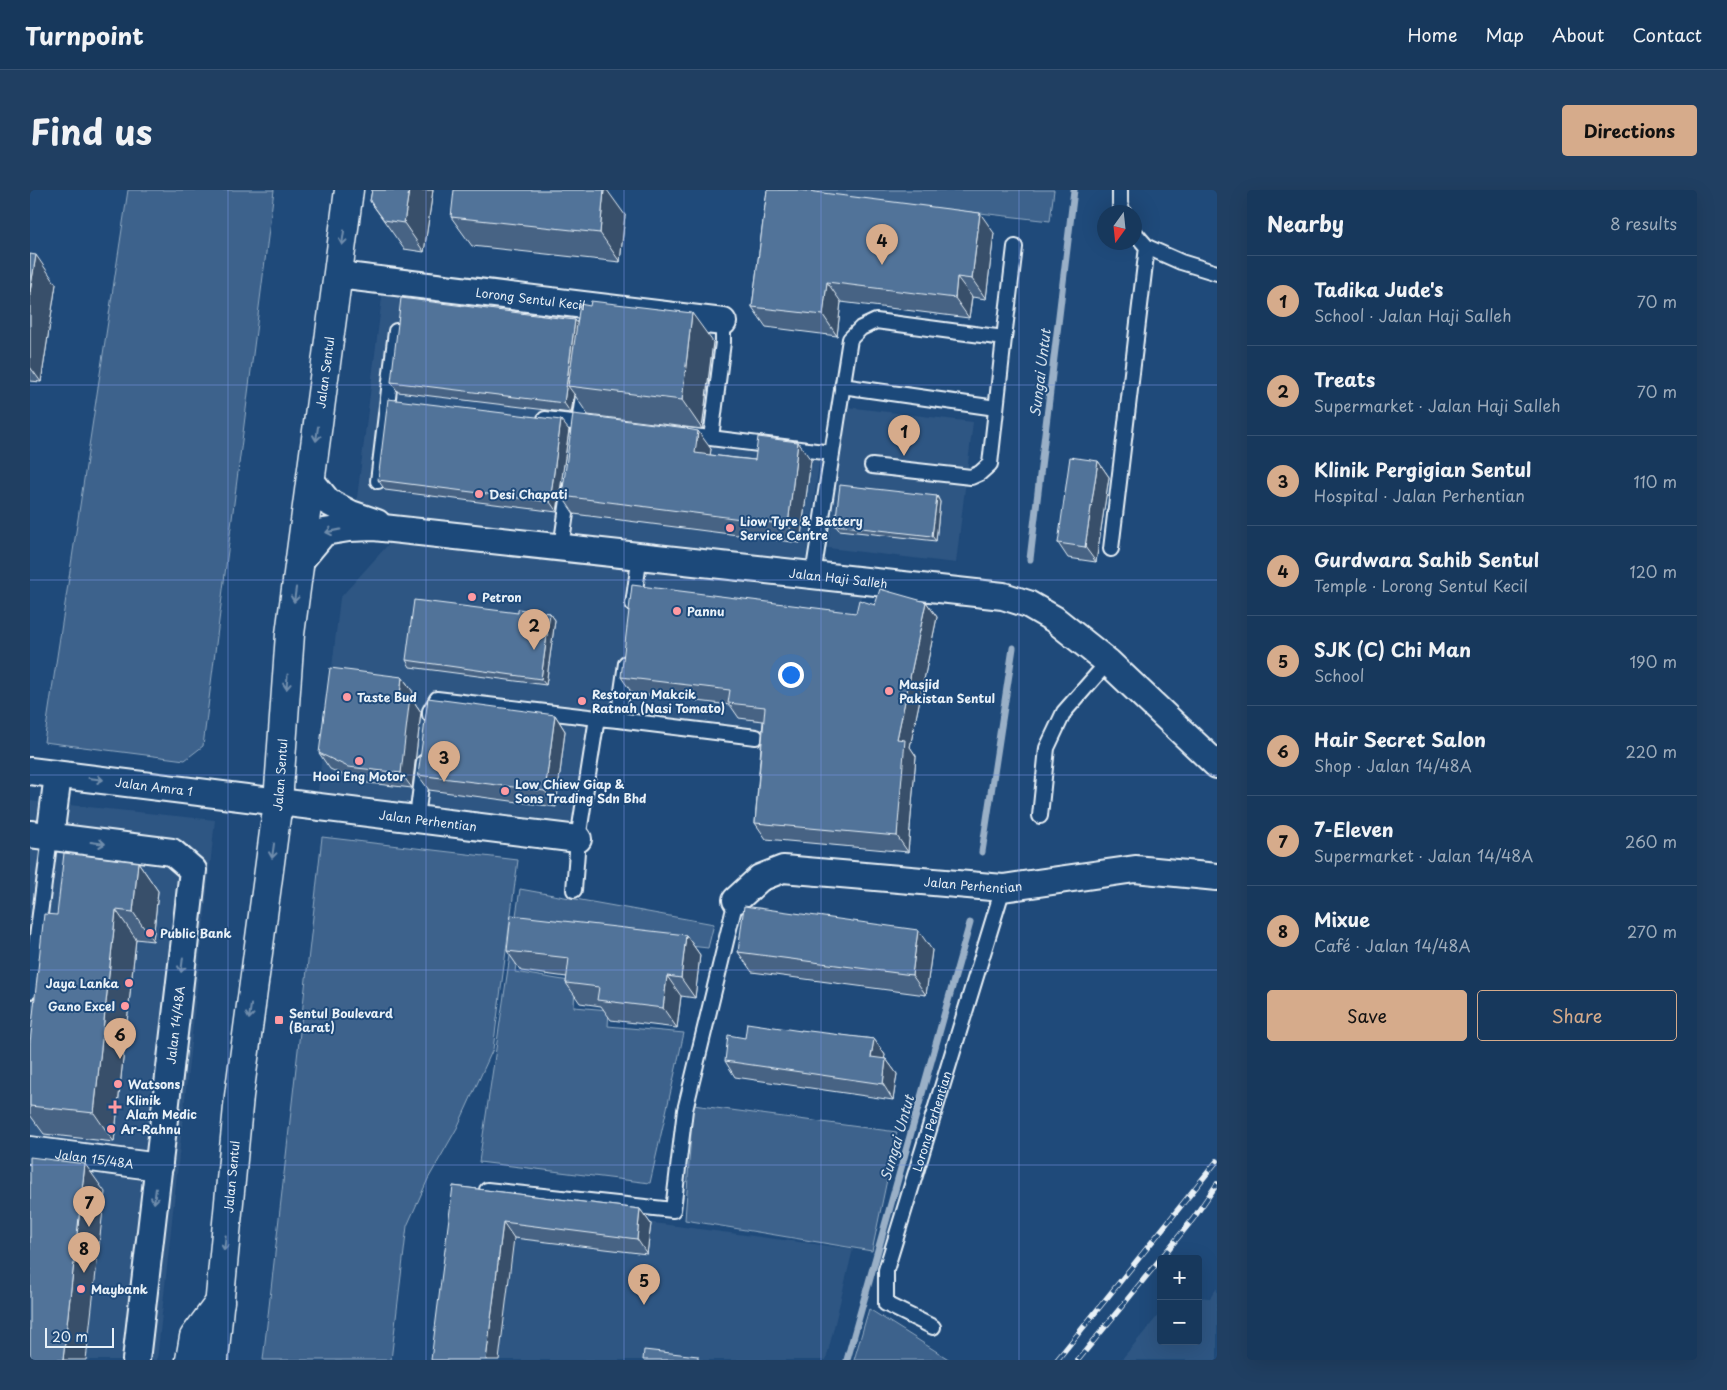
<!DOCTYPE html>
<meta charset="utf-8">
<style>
:root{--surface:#17385c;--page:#203f62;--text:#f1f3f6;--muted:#9eacbb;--line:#365272;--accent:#d6ab8b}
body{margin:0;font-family:"Playpen Sans",sans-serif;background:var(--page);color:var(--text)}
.controls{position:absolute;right:15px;bottom:15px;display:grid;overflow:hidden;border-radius:5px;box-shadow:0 5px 20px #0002}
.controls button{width:45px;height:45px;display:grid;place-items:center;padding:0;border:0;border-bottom:1px solid var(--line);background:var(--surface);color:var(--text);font:25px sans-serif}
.compass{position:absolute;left:1067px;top:15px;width:45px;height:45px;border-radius:50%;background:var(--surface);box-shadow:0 5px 20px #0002;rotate:195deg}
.scale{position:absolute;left:15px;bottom:12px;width:69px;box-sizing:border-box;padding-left:5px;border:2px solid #e8f1f8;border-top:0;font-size:14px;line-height:18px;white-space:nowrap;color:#e8f1f8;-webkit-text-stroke:4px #1f4a7a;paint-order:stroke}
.you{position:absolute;left:760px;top:484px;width:18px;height:18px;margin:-12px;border:4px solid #fff;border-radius:50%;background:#1a73e8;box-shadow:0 0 0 8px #1a73e833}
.badge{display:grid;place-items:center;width:32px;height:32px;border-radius:50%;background:var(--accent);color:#111;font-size:16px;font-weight:700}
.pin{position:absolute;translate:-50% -41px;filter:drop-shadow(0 1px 2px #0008)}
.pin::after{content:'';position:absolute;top:26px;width:18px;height:15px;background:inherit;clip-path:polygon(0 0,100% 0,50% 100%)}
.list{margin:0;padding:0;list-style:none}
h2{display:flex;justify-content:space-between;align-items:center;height:65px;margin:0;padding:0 20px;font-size:21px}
h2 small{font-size:16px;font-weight:400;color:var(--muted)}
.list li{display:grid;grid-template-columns:32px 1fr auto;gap:15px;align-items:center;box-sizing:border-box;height:90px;padding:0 20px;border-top:1px solid var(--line)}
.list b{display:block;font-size:19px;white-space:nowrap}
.list p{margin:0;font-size:16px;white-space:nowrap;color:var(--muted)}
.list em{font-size:16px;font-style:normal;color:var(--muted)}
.actions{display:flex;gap:10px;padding:15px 20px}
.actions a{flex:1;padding:11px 0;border:1px solid var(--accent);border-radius:5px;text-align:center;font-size:18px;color:var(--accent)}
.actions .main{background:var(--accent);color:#111}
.map{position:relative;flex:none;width:1187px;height:1170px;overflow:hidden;border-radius:5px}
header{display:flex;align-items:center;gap:30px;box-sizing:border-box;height:70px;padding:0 25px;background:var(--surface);border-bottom:1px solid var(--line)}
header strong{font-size:24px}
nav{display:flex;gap:28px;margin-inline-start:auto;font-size:18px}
.intro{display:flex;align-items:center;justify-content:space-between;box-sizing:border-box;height:120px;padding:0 30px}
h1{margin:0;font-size:35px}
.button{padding:12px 22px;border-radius:5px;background:var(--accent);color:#111;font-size:18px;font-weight:700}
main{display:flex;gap:30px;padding:0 30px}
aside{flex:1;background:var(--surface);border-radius:5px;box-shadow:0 5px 20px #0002}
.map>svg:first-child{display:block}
.built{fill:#2e5683}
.green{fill:#3c628c;stroke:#92aac2}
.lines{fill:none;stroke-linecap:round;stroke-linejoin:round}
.stream{stroke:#9ab0c7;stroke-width:7}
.lane-casing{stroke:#e8f1f8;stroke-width:18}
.street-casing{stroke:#e8f1f8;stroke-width:30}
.primary-casing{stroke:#e8f1f8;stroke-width:31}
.lane{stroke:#1f4a7a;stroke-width:14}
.street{stroke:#1f4a7a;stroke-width:26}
.primary{stroke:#1f4a7a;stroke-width:28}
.rail-casing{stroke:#e8f1f8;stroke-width:5.5}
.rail{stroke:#1f4a7a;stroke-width:4;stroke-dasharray:11;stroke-linecap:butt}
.wall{fill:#466384;stroke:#e8f1f8}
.shaded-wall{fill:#39506b;stroke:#e8f1f8}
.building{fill:#517399;stroke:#e8f1f8}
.oneway{stroke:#6f8dac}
.grid{fill:none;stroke:#7897e6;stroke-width:1;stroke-opacity:0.55}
.poi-dot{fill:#ff9aa2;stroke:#1f4a7a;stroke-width:2}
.labels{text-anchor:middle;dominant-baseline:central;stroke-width:4;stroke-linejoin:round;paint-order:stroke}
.street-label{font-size:12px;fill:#e8f1f8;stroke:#1f4a7a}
.poi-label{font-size:12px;font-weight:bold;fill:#e8f1f8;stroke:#1f4a7a;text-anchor:start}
.water-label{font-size:14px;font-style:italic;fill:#d4e1ec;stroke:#1f4a7a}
</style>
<header>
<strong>Turnpoint</strong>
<nav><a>Home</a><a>Map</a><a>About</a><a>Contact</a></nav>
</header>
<div class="intro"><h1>Find us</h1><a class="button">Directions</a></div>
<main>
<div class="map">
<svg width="1187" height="1170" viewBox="0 0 1187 1170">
<rect width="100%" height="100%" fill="#1f4a7a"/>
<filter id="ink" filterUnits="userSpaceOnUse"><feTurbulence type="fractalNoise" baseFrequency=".02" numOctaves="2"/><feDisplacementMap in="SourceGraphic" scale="10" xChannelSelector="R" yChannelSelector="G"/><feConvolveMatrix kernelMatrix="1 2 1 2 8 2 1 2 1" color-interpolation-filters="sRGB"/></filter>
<g filter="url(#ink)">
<g class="built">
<path d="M353,100L688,139L675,253L790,267L775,375L373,331L326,316Z"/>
<path d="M816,217L943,232L926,373L798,358Z"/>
<path d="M365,347L832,398L815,550L561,522L543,638L287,609L310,408Z"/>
<path d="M0,611L185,630L127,1170H0Z"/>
<path d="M431,1008L823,1059L796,1170H412Z"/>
<path d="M1187,1098V1170H1091L1131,1122V1151H1168V1107L1180,1108Z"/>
</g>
<g class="green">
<path d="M98,0H244L173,556L155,570L14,552Z"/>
<path d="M748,0H1024L1020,31Z"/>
<path d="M292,647L488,670L463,859L427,938L398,989L377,1036L361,1170H233Z"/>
<path d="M490,699L684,734L678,758L490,737L485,782L545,792L544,817L579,820L578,836L654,843L620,993L449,972Z"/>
<path d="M663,915L867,942L842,1061L655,1030Z"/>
<path d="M839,1119L920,1170H824Z"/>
</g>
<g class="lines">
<g class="stream">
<path d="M1000,369L1044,0"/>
<path d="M952,662L983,458"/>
<path d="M817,1170L940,733"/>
</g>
<defs>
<g id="lane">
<path d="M1090,0V14L1093,22"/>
<path d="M1104,42L1117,57L1151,72L1187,83"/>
<path d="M974,148L985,57"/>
<path d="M812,196L966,218"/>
<path d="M515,229L560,234"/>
<path d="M548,241L554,198"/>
<path d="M656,245L802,263"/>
<path d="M681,248L693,152V132"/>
<path d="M348,291L366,141"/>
<path d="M531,357L540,297"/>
<path d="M1081,359L1117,57"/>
<path d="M783,385L820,149L831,138L846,131L974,148L960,274L950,283L941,287L842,276"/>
<path d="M603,414L610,365"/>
<path d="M400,525V521L407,509L567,528"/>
<path d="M588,530L726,547"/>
<path d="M1010,626L1017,558L1034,522L1078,472"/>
<path d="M387,628L394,572"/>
<path d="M544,700L548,649L567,528L588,530L596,473"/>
<path d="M0,801L20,647"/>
<path d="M457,1000L643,1020L655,920L706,710"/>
<path id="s1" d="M903,1137L856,1114V1080L973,698"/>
</g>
<g id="street">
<path id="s2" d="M308,85L693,132"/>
<path d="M281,291L298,312L321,324L347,333"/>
<path id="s3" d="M270,371L294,342L319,338L344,337L973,406L998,414L1024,429L1078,472L1187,575"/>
<path id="s4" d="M0,581L548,649"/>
<path d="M0,644L142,662L163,680L106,1170"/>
<path d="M20,647L28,585"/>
<path id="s5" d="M706,710L730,688L753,679L973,698L1105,679L1187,687"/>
<path id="s6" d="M0,960L129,977"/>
</g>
<g id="primary">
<path d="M160,1170L164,1147L190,1112"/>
<path id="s7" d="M184,1170L209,906L248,612L260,444L319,0"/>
</g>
</defs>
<use href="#lane" class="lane-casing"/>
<use href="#street" class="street-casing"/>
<use href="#primary" class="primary-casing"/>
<use href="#lane" class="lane"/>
<use href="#street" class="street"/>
<use href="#primary" class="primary"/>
<defs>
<g id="rail">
<path d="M1027,1170L1187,971"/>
<path d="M1048,1170L1163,1029L1187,994"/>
</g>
</defs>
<use href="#rail" class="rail-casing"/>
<use href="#rail" class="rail"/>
</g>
<g class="wall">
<path d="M342,0H403L394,62L374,59L340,11Z"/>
<path d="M737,0L964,43L956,109L942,107L939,128L811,112L807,146L736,137L722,117Z"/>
<path d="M595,25L590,72L442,56L421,27Z"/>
<path d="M0,64L26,94L11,192L0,191Z"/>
<path d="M545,130L547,133L683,152L672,239L558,225L544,204L541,223L368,202L361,192Z"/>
<path d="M657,238L681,259L680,265L725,270H781L770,353L544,324L532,306Z"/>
<path d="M539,240L527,322L355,300L348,290Z"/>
<path d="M1068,271L1079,287L1066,372L1038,368L1028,353Z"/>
<path d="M907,306L910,312L906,351L809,340L805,335Z"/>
<path d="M896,412L907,427L880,557L886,566L878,662L736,649L725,633L733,531L709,528L700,515L602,503L591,487L826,423L845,415Z"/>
<path d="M488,423H520L525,430L516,495L380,477L376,470Z"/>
<path d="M372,487L383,502L382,509L391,522L382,598L329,592L300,579L289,563Z"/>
<path d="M525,525L535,541L526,617L399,600L388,585Z"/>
<path d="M108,672L128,701L123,751L106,749L84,952L14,944L0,925V853Z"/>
<path d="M656,745L670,765L665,808L651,806L647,838L581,830L571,816L550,813L536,793L537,787L491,781L477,761Z"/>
<path d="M902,760L896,805L722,782L708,762Z"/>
<path d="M771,841L844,849L855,865L854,869H856L867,884L863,910L705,887L695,871L715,848Z"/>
<path d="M423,996L610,1019L621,1034L617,1064L484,1048Z"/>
</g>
<g class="shaded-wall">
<path d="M379,0H403L394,62L374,33Z"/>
<path d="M574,0H577L595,25L590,72L570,43Z"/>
<path d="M950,23L964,43L956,109L942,89Z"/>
<path d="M6,65L26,94L11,192L0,177V102Z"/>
<path d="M927,87L942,107L939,128L925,108Z"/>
<path d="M797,92L811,112L807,146L793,125Z"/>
<path d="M662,123L683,152L672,239L652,210Z"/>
<path d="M545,130L553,141L538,196L544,204L541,223L534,213Z"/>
<path d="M531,230L539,240L527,322L520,312Z"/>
<path d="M657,238L667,251L668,241L681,259L678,281L665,263Z"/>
<path d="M768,252L781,270L770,353L758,335Z"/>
<path d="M1068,271L1079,287L1066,372L1055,357Z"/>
<path d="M907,306L910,312L906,351L902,346Z"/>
<path d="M896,412L907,427L880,557L886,566L878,662L867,646V549Z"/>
<path d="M520,423L525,430L516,495L511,489Z"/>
<path d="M372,487L383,502L382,509L391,522L382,598L371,583L370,505Z"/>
<path d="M525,525L535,541L526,617L515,601Z"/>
<path d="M108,672L128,701L123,751L103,722Z"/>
<path d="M86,720L106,749L84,952L64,923Z"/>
<path d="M888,740L902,760L896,805L882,785Z"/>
<path d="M656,745L670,765L665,808L651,788Z"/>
<path d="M637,786L651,806L647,838L633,818Z"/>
<path d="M844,849L855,865L852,882L841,867Z"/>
<path d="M856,869L867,884L863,910L853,894Z"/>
<path d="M55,974L75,1002L56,1170H33Z"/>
<path d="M610,1019L621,1034L617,1064L607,1049Z"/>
<path d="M473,1032L484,1048L469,1170H456Z"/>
</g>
<g class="building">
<path d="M342,0H379L374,33L354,30L340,11Z"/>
<path d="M424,0H574L570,43L421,27Z"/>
<path d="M737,0H769L950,23L942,89L927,87L925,108L797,92L793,125L722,117Z"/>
<path d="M0,64L6,65L0,102Z"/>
<path d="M371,108L545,130L534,213L361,192Z"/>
<path d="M561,111L662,123L652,210L538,196L550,114L560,116Z"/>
<path d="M358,209L531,230L520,312L348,290Z"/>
<path d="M543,224L657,238V239L668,241L665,263L704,268L725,270L728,247L768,252L758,335L532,306Z"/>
<path d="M1040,267L1068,271L1055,357L1028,353Z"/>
<path d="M810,295L907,306L902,346L805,335Z"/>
<path d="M602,395L826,423L829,410L845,415L850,399L896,412L867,549L875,550L867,646L725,633L735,517L698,513L700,500L591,487Z"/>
<path d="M384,410L488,423V419L520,423L511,489L376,470Z"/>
<path d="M300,478L372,487L370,505L380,506L371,583L318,577L289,563Z"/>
<path d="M398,508L525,525L515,601L388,585Z"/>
<path d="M34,663L108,672L103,722L86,720L64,923L0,916V853L14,724L27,725Z"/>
<path d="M714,716L888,740L882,785L708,762Z"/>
<path d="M481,725L656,745L651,788L637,786L633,818L567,810L569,797L536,793L539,768L477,761Z"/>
<path d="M717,833L771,841V840L844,849L841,867L856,869L853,894L695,871L698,845L715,848Z"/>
<path d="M0,967L55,974L33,1170H0Z"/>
<path d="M423,996L610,1019L607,1049L473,1032L456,1170H401Z"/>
<path d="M614,1160L668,1166V1170H613Z"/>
</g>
<defs><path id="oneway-shaft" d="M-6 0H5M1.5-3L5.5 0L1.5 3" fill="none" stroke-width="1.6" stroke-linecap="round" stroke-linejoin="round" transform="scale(1.25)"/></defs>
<g class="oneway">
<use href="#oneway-shaft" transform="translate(313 48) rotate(98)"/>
<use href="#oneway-shaft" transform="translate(287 244) rotate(98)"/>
<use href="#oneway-shaft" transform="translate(303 341) rotate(169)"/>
<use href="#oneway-shaft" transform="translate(265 405) rotate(98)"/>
<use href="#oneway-shaft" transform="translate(257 492) rotate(94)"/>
<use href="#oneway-shaft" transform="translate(66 589) rotate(7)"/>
<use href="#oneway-shaft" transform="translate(68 653) rotate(7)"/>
<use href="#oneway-shaft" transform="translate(243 661) rotate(98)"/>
<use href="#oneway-shaft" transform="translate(152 775) rotate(97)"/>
<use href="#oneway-shaft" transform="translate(220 822) rotate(98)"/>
<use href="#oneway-shaft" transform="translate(125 1006) rotate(97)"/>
<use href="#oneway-shaft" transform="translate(195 1053) rotate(95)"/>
</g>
</g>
<path class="grid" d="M198,0V1170M396,0V1170M594,0V1170M791,0V1170M989,0V1170M0,195H1187M0,390H1187M0,585H1187M0,780H1187M0,975H1187"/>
<g class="poi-dot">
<circle cx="449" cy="304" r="5"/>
<circle cx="700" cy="338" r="5"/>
<circle cx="442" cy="407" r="5"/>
<circle cx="647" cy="421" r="5"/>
<circle cx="859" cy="501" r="5"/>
<circle cx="317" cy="507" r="5"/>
<circle cx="552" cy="511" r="5"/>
<circle cx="329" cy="571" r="5"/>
<circle cx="475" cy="601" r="5"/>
<circle cx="120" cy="743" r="5"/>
<circle cx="99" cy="793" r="5"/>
<circle cx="95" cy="816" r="5"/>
<rect x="244" y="825" width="10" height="10" rx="2.5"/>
<circle cx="88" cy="894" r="5"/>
<path d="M82.5 909.5h5v5h5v5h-5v5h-5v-5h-5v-5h5z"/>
<circle cx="81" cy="939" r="5"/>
<circle cx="51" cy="1099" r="5"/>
</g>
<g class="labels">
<g class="street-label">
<text stroke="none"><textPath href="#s2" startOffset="194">Lorong Sentul Kecil</textPath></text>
<text stroke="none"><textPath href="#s7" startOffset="994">Jalan Sentul</textPath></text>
<text stroke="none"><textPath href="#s3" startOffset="555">Jalan Haji Salleh</textPath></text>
<text stroke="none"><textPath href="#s7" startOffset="589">Jalan Sentul</textPath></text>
<text stroke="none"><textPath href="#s4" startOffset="125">Jalan Amra 1</textPath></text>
<text stroke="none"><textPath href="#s4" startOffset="401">Jalan Perhentian</textPath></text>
<text stroke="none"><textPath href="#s5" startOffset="248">Jalan Perhentian</textPath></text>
<text transform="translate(145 835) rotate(-83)">Jalan 14/48A</text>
<text stroke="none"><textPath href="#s1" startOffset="242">Lorong Perhentian</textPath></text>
<text stroke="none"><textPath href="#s6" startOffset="65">Jalan 15/48A</textPath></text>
<text stroke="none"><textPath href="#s7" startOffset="184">Jalan Sentul</textPath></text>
</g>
<g class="poi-label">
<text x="459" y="304">Desi Chapati</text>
<text x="710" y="331">Liow Tyre &amp; Battery<tspan x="710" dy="14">Service Centre</tspan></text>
<text x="452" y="407">Petron</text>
<text x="657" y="421">Pannu</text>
<text x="869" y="494">Masjid<tspan x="869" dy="14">Pakistan Sentul</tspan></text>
<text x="562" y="504">Restoran Makcik<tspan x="562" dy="14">Ratnah (Nasi Tomato)</tspan></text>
<text x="327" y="507">Taste Bud</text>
<text x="329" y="586" text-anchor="middle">Hooi Eng Motor</text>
<text x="485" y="594">Low Chiew Giap &amp;<tspan x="485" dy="14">Sons Trading Sdn Bhd</tspan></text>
<text x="130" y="743">Public Bank</text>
<text x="89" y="793" text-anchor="end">Jaya Lanka</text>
<text x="85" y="816" text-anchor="end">Gano Excel</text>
<text x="259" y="823">Sentul Boulevard<tspan x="259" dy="14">(Barat)</tspan></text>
<text x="98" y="894">Watsons</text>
<text x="96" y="910">Klinik<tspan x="96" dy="14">Alam Medic</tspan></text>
<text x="91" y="939">Ar-Rahnu</text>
<text x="61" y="1099">Maybank</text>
</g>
<g class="water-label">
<text transform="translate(1010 183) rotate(-83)">Sungai Untut</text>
<text transform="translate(867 948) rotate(-74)">Sungai Untut</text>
</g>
</g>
</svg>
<div class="controls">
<button>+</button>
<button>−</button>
</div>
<svg class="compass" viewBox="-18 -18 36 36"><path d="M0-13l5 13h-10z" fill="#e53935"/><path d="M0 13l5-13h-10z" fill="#9eacbb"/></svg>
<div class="scale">20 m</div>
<div class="you"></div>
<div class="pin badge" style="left:874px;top:266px">1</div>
<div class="pin badge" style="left:504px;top:460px">2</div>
<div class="pin badge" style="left:414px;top:592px">3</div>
<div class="pin badge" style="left:852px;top:75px">4</div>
<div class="pin badge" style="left:614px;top:1115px">5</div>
<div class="pin badge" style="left:90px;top:869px">6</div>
<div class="pin badge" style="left:59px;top:1037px">7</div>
<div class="pin badge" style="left:54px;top:1083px">8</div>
</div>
<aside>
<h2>Nearby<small>8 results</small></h2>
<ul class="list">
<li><span class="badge">1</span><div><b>Tadika Jude's</b><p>School · Jalan Haji Salleh</p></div><em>70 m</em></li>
<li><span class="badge">2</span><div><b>Treats</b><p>Supermarket · Jalan Haji Salleh</p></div><em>70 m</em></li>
<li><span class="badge">3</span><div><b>Klinik Pergigian Sentul</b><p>Hospital · Jalan Perhentian</p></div><em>110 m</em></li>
<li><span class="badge">4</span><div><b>Gurdwara Sahib Sentul</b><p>Temple · Lorong Sentul Kecil</p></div><em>120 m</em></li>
<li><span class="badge">5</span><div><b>SJK (C) Chi Man</b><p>School</p></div><em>190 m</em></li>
<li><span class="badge">6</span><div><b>Hair Secret Salon</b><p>Shop · Jalan 14/48A</p></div><em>220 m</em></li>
<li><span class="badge">7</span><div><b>7-Eleven</b><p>Supermarket · Jalan 14/48A</p></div><em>260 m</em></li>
<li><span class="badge">8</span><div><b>Mixue</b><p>Café · Jalan 14/48A</p></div><em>270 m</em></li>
</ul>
<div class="actions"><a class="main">Save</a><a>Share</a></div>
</aside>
</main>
